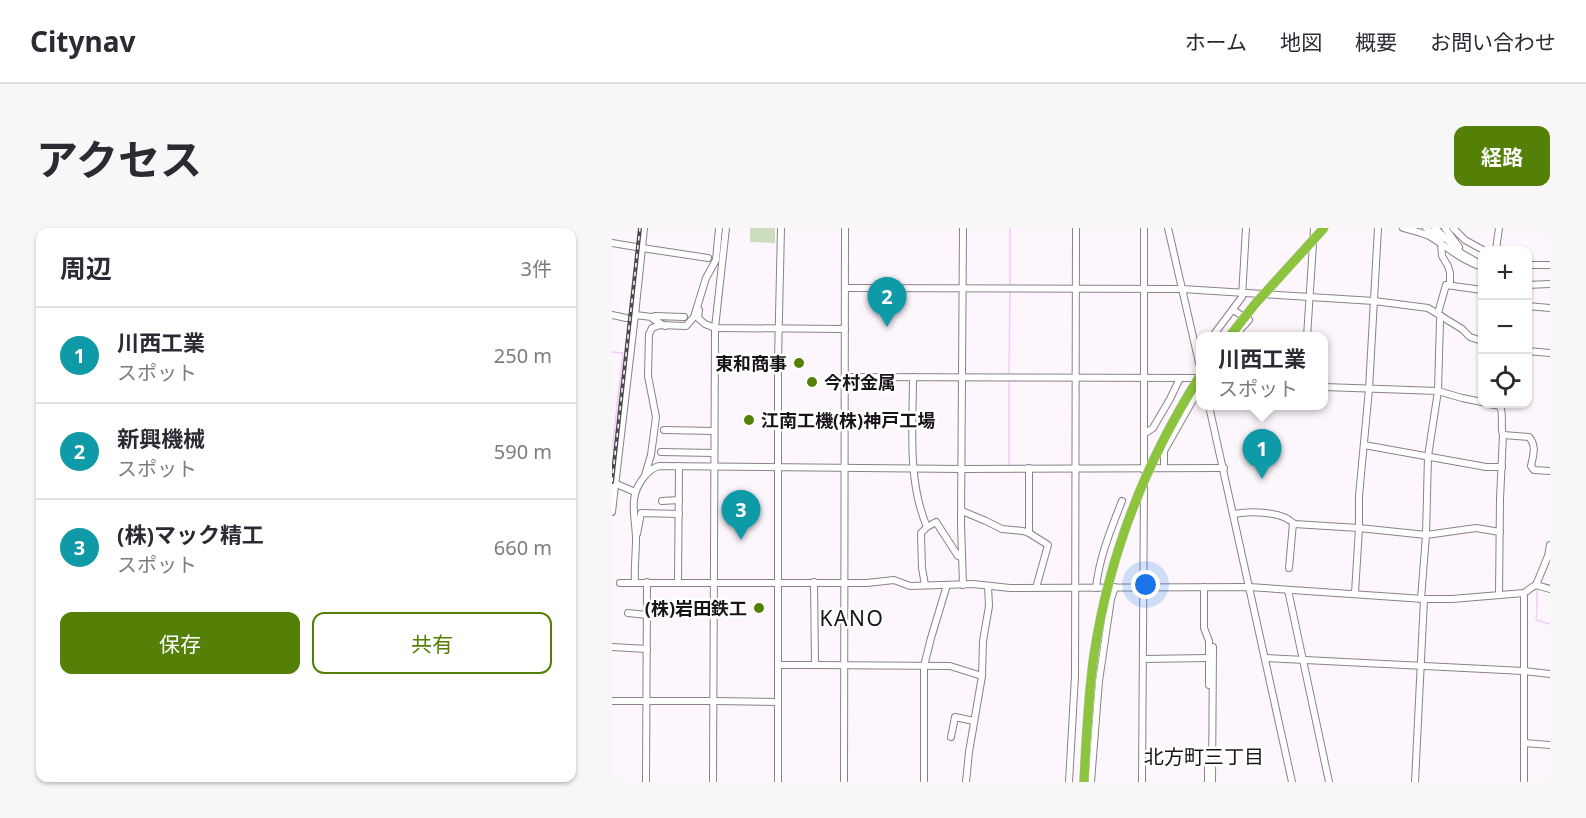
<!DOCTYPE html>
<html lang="ja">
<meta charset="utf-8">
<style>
:root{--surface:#fff;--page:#f7f7f7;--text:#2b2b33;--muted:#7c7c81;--line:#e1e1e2;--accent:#558007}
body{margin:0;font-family:"Noto Sans","Noto Sans JP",sans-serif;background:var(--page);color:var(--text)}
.controls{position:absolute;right:18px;top:18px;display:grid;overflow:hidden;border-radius:12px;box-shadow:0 2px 4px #0004}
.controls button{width:54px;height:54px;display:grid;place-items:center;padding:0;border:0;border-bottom:2px solid var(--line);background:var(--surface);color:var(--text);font:30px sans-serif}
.you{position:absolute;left:534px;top:357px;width:21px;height:21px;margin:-15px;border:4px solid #fff;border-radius:50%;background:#1a73e8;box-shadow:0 0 0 9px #1a73e833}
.badge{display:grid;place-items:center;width:39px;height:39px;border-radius:50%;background:var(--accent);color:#fff;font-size:20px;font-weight:700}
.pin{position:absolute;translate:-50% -50px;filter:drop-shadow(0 2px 3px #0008)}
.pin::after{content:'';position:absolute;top:32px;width:21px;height:18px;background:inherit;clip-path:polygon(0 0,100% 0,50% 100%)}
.popup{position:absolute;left:584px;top:104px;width:132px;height:78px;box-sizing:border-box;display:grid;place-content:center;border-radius:12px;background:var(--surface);filter:drop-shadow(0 2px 4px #0005);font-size:20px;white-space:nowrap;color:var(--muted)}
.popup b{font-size:22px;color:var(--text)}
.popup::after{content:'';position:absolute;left:50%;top:100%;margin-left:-12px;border:12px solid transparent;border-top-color:var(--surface)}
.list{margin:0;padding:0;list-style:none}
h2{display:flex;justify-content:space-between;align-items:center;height:78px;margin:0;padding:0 24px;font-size:26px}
h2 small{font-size:20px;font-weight:400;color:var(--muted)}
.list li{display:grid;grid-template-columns:39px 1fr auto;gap:18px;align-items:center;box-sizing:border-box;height:96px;padding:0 24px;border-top:2px solid var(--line)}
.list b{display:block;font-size:22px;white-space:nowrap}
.list p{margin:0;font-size:20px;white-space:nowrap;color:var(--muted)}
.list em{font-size:20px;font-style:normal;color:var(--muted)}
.actions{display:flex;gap:12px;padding:18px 24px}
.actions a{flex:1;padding:14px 0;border:2px solid var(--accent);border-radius:12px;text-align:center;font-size:21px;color:var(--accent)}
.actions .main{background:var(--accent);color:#fff}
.icon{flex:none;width:33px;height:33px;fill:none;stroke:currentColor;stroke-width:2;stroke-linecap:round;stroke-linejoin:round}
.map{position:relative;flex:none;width:938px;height:554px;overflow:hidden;border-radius:12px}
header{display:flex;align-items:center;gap:36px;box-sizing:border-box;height:84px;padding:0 30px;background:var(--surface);border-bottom:2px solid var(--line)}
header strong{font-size:28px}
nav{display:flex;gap:33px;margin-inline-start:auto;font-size:21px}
.intro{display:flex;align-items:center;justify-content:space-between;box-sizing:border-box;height:144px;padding:0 36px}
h1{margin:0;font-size:42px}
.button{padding:15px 27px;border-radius:12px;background:var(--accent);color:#fff;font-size:21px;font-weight:700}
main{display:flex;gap:36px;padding:0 36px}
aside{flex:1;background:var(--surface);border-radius:12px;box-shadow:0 2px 4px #0004}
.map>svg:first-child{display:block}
.green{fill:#ccdebc}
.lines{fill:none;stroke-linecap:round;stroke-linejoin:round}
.stream{stroke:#f3cdfa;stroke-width:1.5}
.minor-casing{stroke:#8b808d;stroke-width:8}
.minor{stroke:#fff;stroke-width:6}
.rail-casing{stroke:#4e494f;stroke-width:4}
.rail{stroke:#fff;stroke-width:1.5;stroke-dasharray:4.5;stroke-linecap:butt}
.highway-bridge-casing{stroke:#d5d5d6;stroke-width:10;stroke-linecap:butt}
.highway-bridge{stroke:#8cc53d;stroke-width:9}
.poi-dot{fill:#558007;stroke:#fff;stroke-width:2}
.labels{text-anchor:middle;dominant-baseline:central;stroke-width:5;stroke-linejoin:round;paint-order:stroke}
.poi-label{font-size:18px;font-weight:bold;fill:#181319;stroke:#fff;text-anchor:end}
.neighbourhood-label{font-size:20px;fill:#181319;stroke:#fff}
.quarter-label{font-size:21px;letter-spacing:1.5px;fill:#181319;stroke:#fff}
</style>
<header>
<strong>Citynav</strong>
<nav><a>ホーム</a><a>地図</a><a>概要</a><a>お問い合わせ</a></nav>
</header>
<div class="intro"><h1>アクセス</h1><a class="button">経路</a></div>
<main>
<aside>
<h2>周辺<small>3件</small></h2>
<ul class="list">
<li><span class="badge" style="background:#0f9aa8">1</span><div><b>川西工業</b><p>スポット</p></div><em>250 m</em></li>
<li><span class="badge" style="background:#0f9aa8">2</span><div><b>新興機械</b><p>スポット</p></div><em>590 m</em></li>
<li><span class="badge" style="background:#0f9aa8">3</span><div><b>(株)マック精工</b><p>スポット</p></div><em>660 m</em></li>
</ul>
<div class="actions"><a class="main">保存</a><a>共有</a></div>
</aside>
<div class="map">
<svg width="938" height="554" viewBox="0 0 938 554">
<rect width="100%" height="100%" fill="#fdf7fd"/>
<path class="green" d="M138,0H163V15L138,14Z"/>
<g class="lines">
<g class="stream">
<path d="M398,56V0"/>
<path d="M0,124L11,125L0,223"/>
<path d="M397,145L398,64"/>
<path d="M397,238V153"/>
<path d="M925,360V382L924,392L938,396"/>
</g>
<defs>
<g id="minor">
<path d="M32,0L30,20L96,30"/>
<path d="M351,0L349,296L351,357"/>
<path d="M556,0L588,139"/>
<path d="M791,0C801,3 810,4 819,9C838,21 849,32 870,39"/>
<path d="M814,0L824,8L829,14L830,28L836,38L838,45V57"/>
<path d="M823,0L849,25L870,37"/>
<path d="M833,0L847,19"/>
<path d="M841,0L853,12L871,22"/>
<path d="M0,15L30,20L23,87L40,89"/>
<path d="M884,22L887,0"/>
<path d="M915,37H938"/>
<path d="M915,57L938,56"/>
<path d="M233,60L570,61L762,73L816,80L850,101L858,109L870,113"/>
<path d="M915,78L938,80"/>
<path d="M87,82L86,90L93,96L103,100L233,101"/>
<path d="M621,82L637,92L627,103V109"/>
<path d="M826,85L834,57L870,62"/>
<path d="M0,87L14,90"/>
<path d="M53,98L41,91L40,89L43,88L72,89"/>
<path d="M600,109L630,69L634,0"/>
<path d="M695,109L702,0"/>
<path d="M915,123L938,125"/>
<path d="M103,132H166"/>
<path d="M233,149L588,150"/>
<path d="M301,149C301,198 295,252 315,299L324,294L346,328L350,329"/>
<path d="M712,159L826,163L850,170L870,174"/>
<path d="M877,176L888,178C892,187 888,198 891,207L888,271L887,366"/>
<path d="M597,178L680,554"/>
<path d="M52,202L102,203"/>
<path d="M532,206L541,200L558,171L568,150"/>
<path d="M891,207L917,209C925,218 921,228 919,238L922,242L938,243"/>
<path d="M752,217L874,239H890"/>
<path d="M49,224L102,225"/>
<path d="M417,240V305L436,317L424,360"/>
<path d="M552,240V223L586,163L588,161"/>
<path d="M612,240L350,241L47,238C40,240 36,244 32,249C15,270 24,288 24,312C24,326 22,340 23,355H255L282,352L298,358L361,356L398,360L637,359L812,371H840L912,365C917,362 919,359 924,357L936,328L938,317"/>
<path d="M532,242V0"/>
<path d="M33,247L39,227L44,189L36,148L37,106L40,100L48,97L74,98L82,89L94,50L104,32L107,0"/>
<path d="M2,255L23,264"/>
<path d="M50,273L67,272"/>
<path d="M350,283L374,293L390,301L411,303L417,305"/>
<path d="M0,284L23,87"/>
<path d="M622,286C637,283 671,283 682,296L747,300L814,307L864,300L888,304"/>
<path d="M25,306L29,285L67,286"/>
<path d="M677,340L681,295"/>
<path d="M66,354L67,238"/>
<path d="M8,355H23"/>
<path d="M313,357L310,340L309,305L315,299"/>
<path d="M924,357L938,361"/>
<path d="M592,359V400L597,413V420L601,419L600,554"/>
<path d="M484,360C487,330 499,301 510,273"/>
<path d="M676,362L717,554"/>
<path d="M743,365L747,300V268L757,161L766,0"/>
<path d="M912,365V554"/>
<path d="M809,371L814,307L816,228L826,163L828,92L829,88"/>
<path d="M16,385L35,387"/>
<path d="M0,419L35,421"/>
<path d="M653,430L912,443L938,446"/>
<path d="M531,431L597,430"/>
<path d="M166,437H203L202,354"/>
<path d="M203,437L338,438L370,448"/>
<path d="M597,457V420"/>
<path d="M0,473H102L166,474V554"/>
<path d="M166,474V132L169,0"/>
<path d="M339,509L343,489L362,493"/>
<path d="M912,515L938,517"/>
<path d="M34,554L35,354"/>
<path d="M101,554L103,100L114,0"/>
<path d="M232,554L233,0"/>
<path d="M312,554V438L319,410L335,357"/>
<path d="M354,554L357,524L370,448L371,413L377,378L376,358"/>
<path d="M457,554L463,448L464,0"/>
<path d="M479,554L487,453L499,371L503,359"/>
<path d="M530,554L532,259"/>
<path d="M596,554V537"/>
<path d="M803,554L812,371"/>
</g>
</defs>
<use href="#minor" class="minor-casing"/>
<use href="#minor" class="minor"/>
<defs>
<path id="rail" d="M0,254L28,0"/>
</defs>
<use href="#rail" class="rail-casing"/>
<use href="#rail" class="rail"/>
<defs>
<g id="highway-bridge">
<path d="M617,109L643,76L712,0"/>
<path d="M472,554C474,512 476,469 482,427C497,327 534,233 588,148"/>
</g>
</defs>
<use href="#highway-bridge" class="highway-bridge-casing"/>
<use href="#highway-bridge" class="highway-bridge"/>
</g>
<g class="poi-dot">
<circle cx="187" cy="135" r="6"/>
<circle cx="200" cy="154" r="6"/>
<circle cx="137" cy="192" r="6"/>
<circle cx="147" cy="380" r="6"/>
</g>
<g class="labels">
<g class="poi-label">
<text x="175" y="135">東和商事</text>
<text x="212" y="154" text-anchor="start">今村金属</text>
<text x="149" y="192" text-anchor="start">江南工機(株)神戸工場</text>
<text x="135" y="380">(株)岩田鉄工</text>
</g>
<g class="neighbourhood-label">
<text x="592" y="528">北方町三丁目</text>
</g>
<g class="quarter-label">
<text x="240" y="390">KANO</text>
</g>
</g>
</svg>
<div class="controls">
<button>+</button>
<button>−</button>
<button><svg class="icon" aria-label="locate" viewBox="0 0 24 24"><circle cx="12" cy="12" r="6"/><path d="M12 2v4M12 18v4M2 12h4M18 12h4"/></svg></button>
</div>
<div class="you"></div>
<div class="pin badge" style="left:650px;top:251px;background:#0f9aa8">1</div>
<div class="popup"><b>川西工業</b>スポット</div>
<div class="pin badge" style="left:275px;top:99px;background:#0f9aa8">2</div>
<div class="pin badge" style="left:129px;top:312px;background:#0f9aa8">3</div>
</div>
</main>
